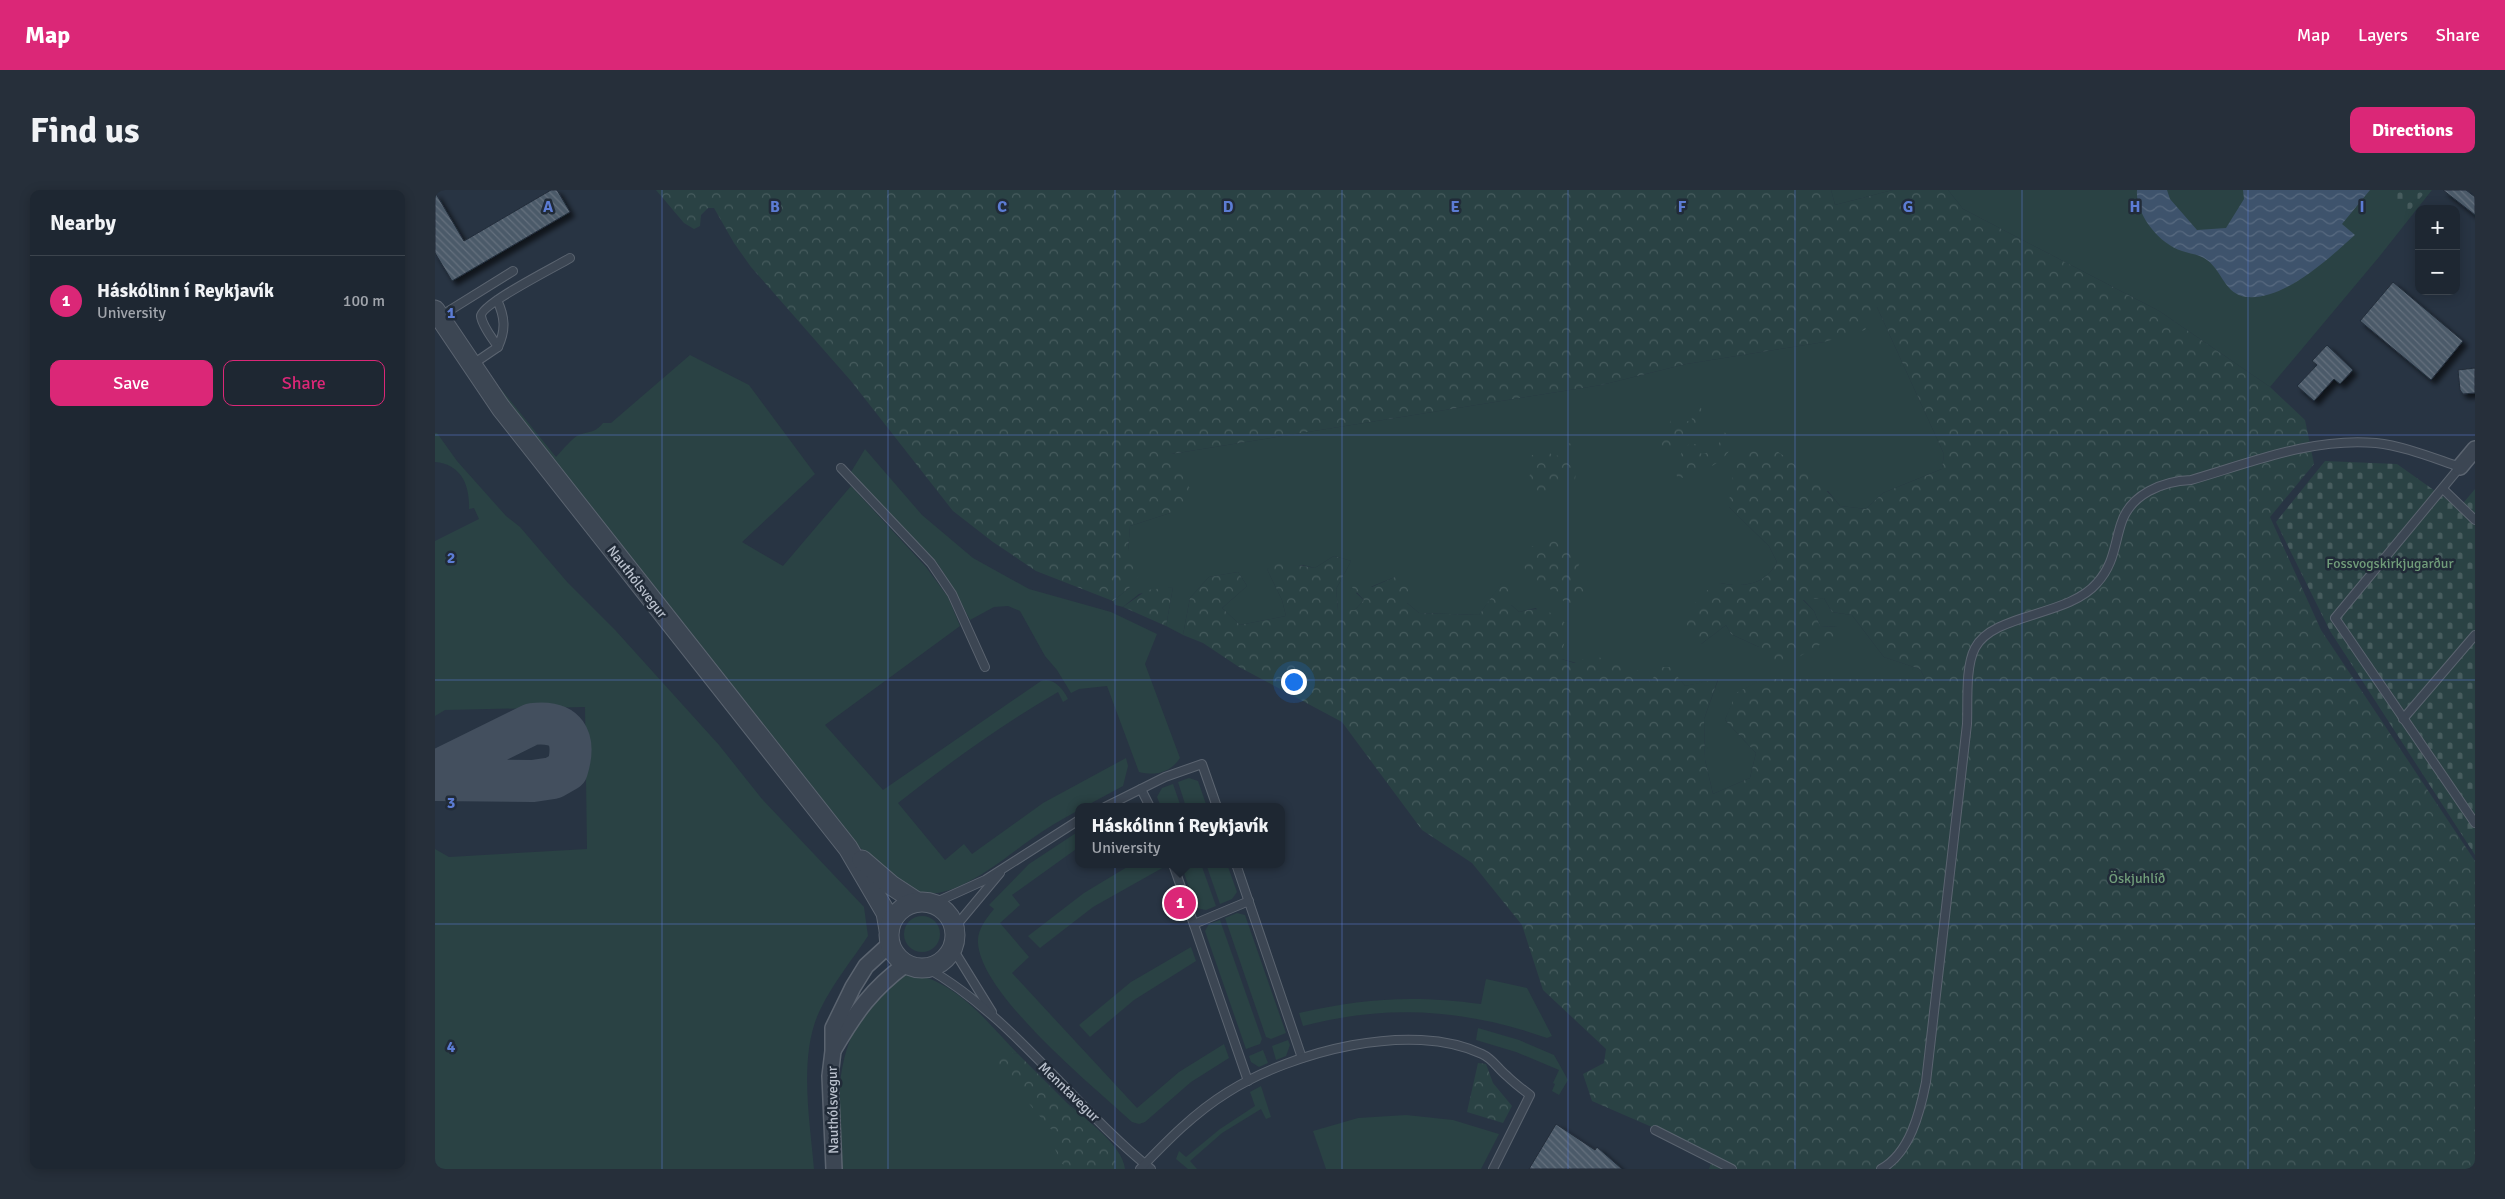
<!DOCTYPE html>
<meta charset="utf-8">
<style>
:root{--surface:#1e2732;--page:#262f3a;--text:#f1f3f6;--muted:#a1a5ac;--line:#3c444d;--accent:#db2777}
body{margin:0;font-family:Signika,sans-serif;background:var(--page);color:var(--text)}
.controls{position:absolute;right:15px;top:15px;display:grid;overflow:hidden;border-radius:10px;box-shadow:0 2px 12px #0003}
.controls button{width:45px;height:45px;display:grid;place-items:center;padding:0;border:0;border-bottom:1px solid var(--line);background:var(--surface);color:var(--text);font:25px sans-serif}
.you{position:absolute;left:858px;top:491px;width:18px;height:18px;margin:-12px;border:4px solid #fff;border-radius:50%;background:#1a73e8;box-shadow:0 0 0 8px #1a73e833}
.badge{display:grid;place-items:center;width:32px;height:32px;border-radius:50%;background:var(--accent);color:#fff;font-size:16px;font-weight:700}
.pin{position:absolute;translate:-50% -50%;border:2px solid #fff;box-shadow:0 1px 5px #0006}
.popup{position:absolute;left:640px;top:613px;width:210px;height:65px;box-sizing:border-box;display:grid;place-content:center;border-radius:10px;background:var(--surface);filter:drop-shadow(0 1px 4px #0005);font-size:16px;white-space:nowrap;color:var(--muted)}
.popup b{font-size:19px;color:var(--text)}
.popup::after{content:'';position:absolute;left:50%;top:100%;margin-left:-10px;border:10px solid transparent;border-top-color:var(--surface)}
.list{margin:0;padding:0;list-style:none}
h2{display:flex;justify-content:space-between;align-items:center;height:65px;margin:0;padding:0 20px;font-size:21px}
h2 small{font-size:16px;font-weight:400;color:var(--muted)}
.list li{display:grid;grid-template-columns:32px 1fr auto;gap:15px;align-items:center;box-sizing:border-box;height:90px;padding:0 20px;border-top:1px solid var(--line)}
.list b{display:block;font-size:19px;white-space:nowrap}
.list p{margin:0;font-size:16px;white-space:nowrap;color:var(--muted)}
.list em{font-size:16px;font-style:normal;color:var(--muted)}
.actions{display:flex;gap:10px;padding:15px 20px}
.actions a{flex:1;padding:11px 0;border:1px solid var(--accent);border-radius:10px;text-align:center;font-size:18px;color:var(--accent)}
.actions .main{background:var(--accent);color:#fff}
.map{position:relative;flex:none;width:2040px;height:979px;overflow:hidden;border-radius:10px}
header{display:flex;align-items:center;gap:30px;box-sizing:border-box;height:70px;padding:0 25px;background:var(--accent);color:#fff}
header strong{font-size:24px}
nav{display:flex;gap:28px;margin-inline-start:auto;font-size:18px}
.intro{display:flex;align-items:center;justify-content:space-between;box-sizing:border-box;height:120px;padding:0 30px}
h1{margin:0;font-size:35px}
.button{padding:12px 22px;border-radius:10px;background:var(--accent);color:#fff;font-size:18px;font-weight:700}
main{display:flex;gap:30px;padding:0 30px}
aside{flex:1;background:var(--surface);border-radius:10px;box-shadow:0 2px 12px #0003}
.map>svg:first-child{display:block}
.green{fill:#2a4244}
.forest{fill:url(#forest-crowns)}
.cemetery{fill:url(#cemetery-stones)}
.water{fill:url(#water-waves)}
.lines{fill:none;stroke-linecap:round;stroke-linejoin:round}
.taxiway{stroke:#434f5e;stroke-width:42}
.building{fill:url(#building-back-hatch);stroke:#232d3a;filter:url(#shadow)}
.service-casing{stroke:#5b6470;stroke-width:10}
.minor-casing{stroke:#5b6470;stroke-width:18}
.tertiary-casing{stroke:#5b6470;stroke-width:21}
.service{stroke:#3c4653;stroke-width:8}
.minor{stroke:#3c4653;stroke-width:15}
.tertiary{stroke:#3c4653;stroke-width:19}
.grid{fill:none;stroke:#5c7cd4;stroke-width:1;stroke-opacity:0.55}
.labels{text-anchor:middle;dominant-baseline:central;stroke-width:5;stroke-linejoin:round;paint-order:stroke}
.park-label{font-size:14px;fill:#719d7a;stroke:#212b38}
.street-label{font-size:14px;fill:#bac1cd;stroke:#212b38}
.grid-label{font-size:16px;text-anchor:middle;font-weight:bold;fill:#5c7cd4;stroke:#212b38;stroke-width:5;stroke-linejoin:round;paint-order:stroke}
</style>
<header>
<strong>Map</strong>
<nav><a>Map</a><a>Layers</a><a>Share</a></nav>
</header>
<div class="intro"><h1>Find us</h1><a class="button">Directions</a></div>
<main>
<aside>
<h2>Nearby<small></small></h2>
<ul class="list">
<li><span class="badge">1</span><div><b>Háskólinn í Reykjavík</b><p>University</p></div><em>100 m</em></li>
</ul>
<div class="actions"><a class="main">Save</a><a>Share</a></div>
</aside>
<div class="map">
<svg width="2040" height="979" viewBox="0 0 2040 979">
<defs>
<pattern id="forest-crowns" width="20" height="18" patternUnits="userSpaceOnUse" patternTransform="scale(1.25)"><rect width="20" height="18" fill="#2a4244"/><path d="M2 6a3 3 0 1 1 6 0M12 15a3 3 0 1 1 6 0" fill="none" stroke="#475c5e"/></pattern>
<pattern id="cemetery-stones" width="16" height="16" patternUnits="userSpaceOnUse" patternTransform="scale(1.25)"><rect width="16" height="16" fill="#2a4244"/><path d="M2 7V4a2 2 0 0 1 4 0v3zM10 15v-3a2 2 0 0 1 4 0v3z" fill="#475c5e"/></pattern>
<pattern id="water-waves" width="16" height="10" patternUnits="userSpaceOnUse" patternTransform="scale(1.25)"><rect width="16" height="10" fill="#3e536c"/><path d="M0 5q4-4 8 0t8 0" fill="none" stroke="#586a80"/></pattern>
<pattern id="building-back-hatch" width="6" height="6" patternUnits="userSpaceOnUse" patternTransform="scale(1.25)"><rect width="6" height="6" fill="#4c5a69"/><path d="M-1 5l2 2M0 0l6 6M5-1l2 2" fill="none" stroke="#64707d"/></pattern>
<filter id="shadow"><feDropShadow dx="4.5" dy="4.5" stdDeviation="2.5" flood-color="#0009"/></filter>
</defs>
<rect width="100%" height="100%" fill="#283443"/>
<g class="green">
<path d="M1396,0H1458L1400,15Z"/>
<path d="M1513,0H1997L1944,67L1835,197L1724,121L1528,19Z"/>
<path d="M1442,117L1509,264L1507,279L1448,303L1431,319L1405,316L1393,301L1294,317L1334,356L1342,372C1331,395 1307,398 1285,393L1266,454L1291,435L1296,444L1324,457L1402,437L1385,436L1379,421L1368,409L1389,408L1397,422L1417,425L1449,467L1485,479L1490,489H1329L1302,503L1290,530L1321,563L1315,588L1278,604L1270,570L1269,529L1283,490L1250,496L1246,491L1216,492L1126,469L1101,418L1084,422L1076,415V392H1068L1044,425L984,423L972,413L960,387L921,403L929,410L920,420H903L901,399L916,371L899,366L880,378L867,375L832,379L847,410L851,426L805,435L787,418L812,396L803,382L774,387L755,408L748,445L731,436L738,397L704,404L688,417L680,415L678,411L695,397L693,360L695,336L735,323L736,264L1166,195L1251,174L1389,152Z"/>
<path d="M255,165L314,195L380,284L307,352L348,376L416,296L491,377L513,407L525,436L390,535L448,600L606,491C618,487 628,498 633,509L628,512L623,502C566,535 514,573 463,613L510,670L529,654L537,664L608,613L691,568L693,576L688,596L649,617H644V620C627,629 610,639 595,650C566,670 518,713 480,702C463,697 432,665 419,651L55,193L52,182L121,267C126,262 138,247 144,245C155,241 160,243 168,233H176Z"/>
<path d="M0,243H2L22,271L71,326L85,337L133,393L181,441L284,555L327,609L429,717L433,746C417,770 398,793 385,820C363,865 375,931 379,979H0V659L14,667L152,659L150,517L10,520L0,526V351L44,329L39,318L34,319C35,295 26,274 0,272Z"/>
<path d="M430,259L487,325L538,368L594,399L676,422L722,444L710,474L745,568C735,583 721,586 704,582L672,496L644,499L636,503L622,480L610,466L585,421L573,416L559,417L535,430L520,401L503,374L416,282Z"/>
<path d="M754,588L763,591L772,617H751L743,592Z"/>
<path d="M738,594L746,617H726L722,607L727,598Z"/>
<path d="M644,641V657L577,705L585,715L565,733L594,767L577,783L702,918L744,882L789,854L794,868L756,892L710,932L704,934L697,932C659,897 546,805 543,753C542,740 551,729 559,719L554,715L594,674Z"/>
<path d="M697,674H728L729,677L658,717L605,758L593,746L649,703Z"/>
<path d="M746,674H766L781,716L771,720L761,718Z"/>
<path d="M771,674H792L802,702L797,709L785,714Z"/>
<path d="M802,723L810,725L851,843L836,849L831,847L790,728Z"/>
<circle cx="487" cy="744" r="18"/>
<path d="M785,730L827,849L825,854L811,859L770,741L774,734Z"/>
<path d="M756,757L761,771L699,810L655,847L644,835L696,792Z"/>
<path d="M470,783C520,788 550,830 583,864L575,863L651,936L631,912C649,928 688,955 690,979H406C402,913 397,855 445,802C452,795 462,789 470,783Z"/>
<path d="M1051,789L1092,798L1117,846L1112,848C1031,819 951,814 868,836L864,823C929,808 979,805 1046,814Z"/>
<path d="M1043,838L1084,850L1119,865L1133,890L1124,905L1117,901L1120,894L1118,893L1124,880L1081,862L1041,850Z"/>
<path d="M853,850L855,855L851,866L841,870L837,856Z"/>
<path d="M828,860L833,873L824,877L816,872L814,866Z"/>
<path d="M826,896L836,927L831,929L826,919L787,943L755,971L762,979H753L741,969L744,961L751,967L785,939L820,916L815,902Z"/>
<path d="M971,925L1018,930L1064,944L1046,979H891L878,941L923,928Z"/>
</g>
<g class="forest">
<path d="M221,0H1396L1400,15L1458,0H1513L1528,19L1724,121L1835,197L1870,230L1879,274L1835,327L1886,440L2040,671V979H1274L1279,964L1157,911L1148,884L1169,873L1171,859L1108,800L1087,735L1037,673L987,640L907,532L804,477L768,453L748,445L755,408L774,387L803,382L812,396L787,418L805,435L851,426L847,410L832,379L846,372L880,378L899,366L916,371L901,399L903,420H920L929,410L915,395L921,387L937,397L960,387L974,389L972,413L984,423L1044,425L1068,391L1076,392V415L1084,422C1109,416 1113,420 1133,435L1126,469L1139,473L1157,465L1202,480L1216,492L1224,477H1235L1250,496L1283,489L1269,529L1270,570L1278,604L1315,588L1321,563L1290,530L1301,503L1328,489H1490L1485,479L1449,467L1417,425L1397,422L1389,408L1368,410L1379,421L1385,436L1402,437L1405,443L1362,468L1332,473L1324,457L1296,444L1291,435L1266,454L1253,449L1251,428L1266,404L1285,393C1307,398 1331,395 1342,372L1334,356L1294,317C1296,290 1301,241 1341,261C1349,265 1356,272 1363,277C1378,289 1393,300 1405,316L1431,319L1448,303L1507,279L1509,264L1442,117L1430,140L1389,152L1251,174L1166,195L736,264L758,304L735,323L695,336L693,360L707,381L695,397L678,411L601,381L558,352L518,321L416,191L316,77L299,53L279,18H273L266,25L265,36L259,39L249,33Z"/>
<path d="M1254,213L1265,215C1275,239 1249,250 1232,261L1224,256C1234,245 1231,233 1242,221L1248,226L1250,232L1257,230Z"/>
<path d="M1288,242L1299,246C1298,265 1282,273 1267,282L1254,279L1250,288L1242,287C1239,272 1244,265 1254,254H1262V261L1267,264C1280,261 1286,254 1288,242Z"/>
<path d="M1132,253L1138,254L1140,260L1133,274L1141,279L1140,291L1101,304L1092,299L1096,279V266L1110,258L1117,265L1125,266Z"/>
<path d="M1110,347L1126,352L1147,368L1142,379L1141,391L1157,393L1156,400L1134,416L1114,398L1094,393C1090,380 1084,367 1095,356H1109Z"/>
<path d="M738,397L731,436L688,417L712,400Z"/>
<path d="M564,860L583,864L631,912L673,961L680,970L681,978L634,979L626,973L620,959V944L565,880L560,870Z"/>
<path d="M1043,873L1051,874L1058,893L1077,916L1068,933L1032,922Z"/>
</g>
<g class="cemetery">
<path d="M1956,0H1992L1974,21L1954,6Z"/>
<path d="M1890,271L1962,274L2024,318L2040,299V665L1895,441L1841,332Z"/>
</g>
<path class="water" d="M1702,0H1732L1735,9L1762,40L1791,38L1809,9L1808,0H1935L1907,34L1920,45C1893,69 1850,110 1812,107C1790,105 1788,82 1772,70C1764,64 1755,64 1747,61C1724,54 1700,24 1702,0Z"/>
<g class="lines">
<path class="taxiway" d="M0,582L97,534C131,530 142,548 132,580L118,588L98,591L0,590"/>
</g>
<g class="building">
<path d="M116,0H122L135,22L17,91L0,63V2L29,51Z"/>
<path d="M2008,0H2031L2040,7V25Z"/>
<path d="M1958,92L2028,151L1996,190L1925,131Z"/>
<path d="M1892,155L1918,180L1905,194L1899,189L1879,211L1862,196L1882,175L1877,171Z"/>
<path d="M2040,178V203L2028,204L2025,200L2023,180Z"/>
<path d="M1121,934L1160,960L1162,957L1187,979H1094Z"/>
</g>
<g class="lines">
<defs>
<g id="service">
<path d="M62,110C70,127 71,140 63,157C58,149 47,136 46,126C46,114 122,76 135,68"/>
<path d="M4,127L78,81"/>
<path d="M38,174L63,157"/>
<path d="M406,278L496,373L517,404L550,477"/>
<path d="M2008,299L2040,330"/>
<path d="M1968,529L2040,445"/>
<path d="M706,599L715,617"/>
<path d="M670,617L730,587L767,574L782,617"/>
<path d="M738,674L813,891"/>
<path d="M801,674L867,868"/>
<path d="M499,713L550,690L644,630"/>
<path d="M759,734L814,711"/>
<path d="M520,737L565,683"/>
<path d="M518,759L557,822"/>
<path d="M492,778C577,826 639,917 716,979"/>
<path d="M1220,940L1297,979"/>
<path d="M705,979C732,951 759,923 793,902C856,862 976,830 1047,864C1058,869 1062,878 1072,886C1079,893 1087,899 1095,905L1058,979"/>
<path d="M1446,979C1475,963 1485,922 1491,892L1532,534C1533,513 1530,477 1540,458C1558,423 1633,427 1662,393C1679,374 1679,356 1686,334C1695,304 1728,291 1756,290C1815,273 1878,247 1941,253C1969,256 1998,268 2025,277L1900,428L2040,633"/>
</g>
<g id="minor">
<path d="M2025,277L2040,259"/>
<path d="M399,859C420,823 437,799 471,774"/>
<path d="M399,979L395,886L398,861V838L418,797L431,776L455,754"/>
</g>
<g id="tertiary">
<path d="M0,120L66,218L413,658L451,723L454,740"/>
<path d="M427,670L456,695L482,712"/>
<circle cx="487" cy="745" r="33"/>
</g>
</defs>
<use href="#service" class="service-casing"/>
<use href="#minor" class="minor-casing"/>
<use href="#tertiary" class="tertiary-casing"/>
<use href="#service" class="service"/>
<use href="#minor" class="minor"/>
<use href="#tertiary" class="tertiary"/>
</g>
<path class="grid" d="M227,0V979M453,0V979M680,0V979M907,0V979M1133,0V979M1360,0V979M1587,0V979M1813,0V979M0,245H2040M0,490H2040M0,734H2040"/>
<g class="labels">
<g class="park-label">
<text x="1955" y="373">Fossvogskirkjugarður</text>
<text x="1702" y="688">Öskjuhlíð</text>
</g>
<g class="street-label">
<text transform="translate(202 392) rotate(52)">Nauthólsvegur</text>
<text transform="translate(634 902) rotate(44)">Menntavegur</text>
<text transform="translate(398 920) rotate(-91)">Nauthólsvegur</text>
</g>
</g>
<g class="grid-label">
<text x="113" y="22">A</text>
<text x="340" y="22">B</text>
<text x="567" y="22">C</text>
<text x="793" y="22">D</text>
<text x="1020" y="22">E</text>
<text x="1247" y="22">F</text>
<text x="1473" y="22">G</text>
<text x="1700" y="22">H</text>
<text x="1927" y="22">I</text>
<text x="16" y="128">1</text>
<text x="16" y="373">2</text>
<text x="16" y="618">3</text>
<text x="16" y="862">4</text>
</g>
</svg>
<div class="controls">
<button>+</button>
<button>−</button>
</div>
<div class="you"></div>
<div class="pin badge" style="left:745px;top:713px">1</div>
<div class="popup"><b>Háskólinn í Reykjavík</b>University</div>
</div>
</main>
